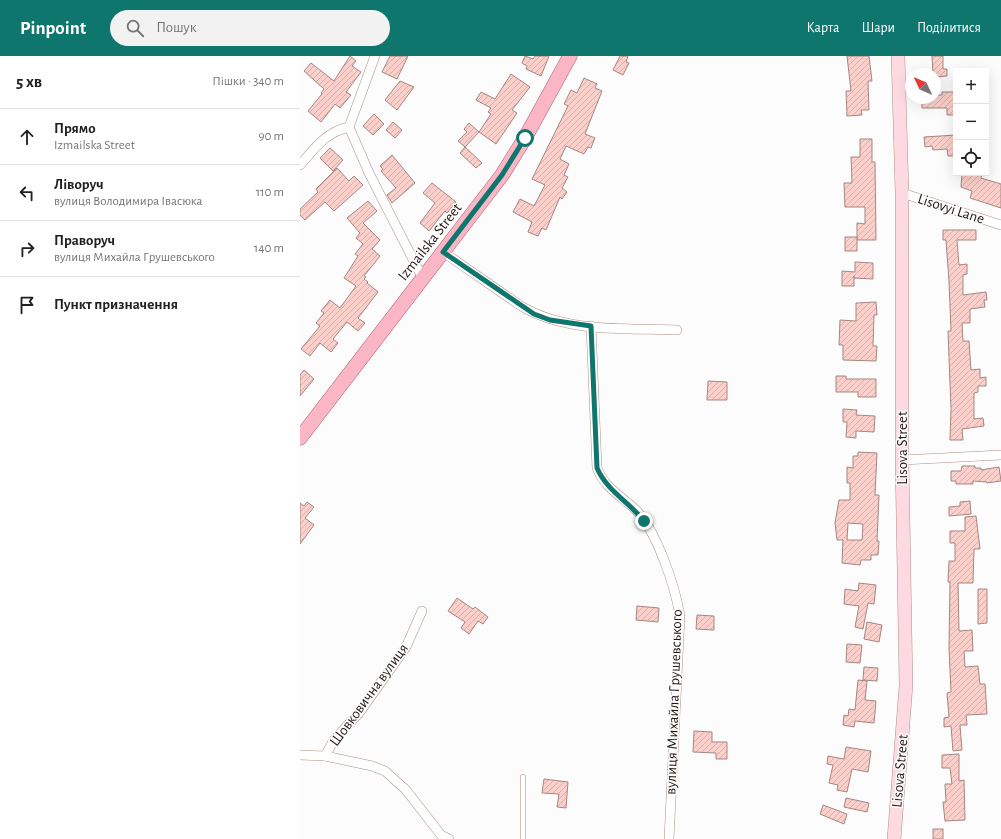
<!DOCTYPE html>
<html lang="uk">
<meta charset="utf-8">
<style>
:root{--surface:#fff;--page:#f2f2f2;--text:#202124;--muted:#757577;--line:#e0e0e0;--accent:#0f766e}
body{margin:0;font-family:"Alegreya Sans",sans-serif;background:var(--page);color:var(--text)}
.controls{position:absolute;right:12px;top:12px;display:grid;overflow:hidden;border-radius:0px;box-shadow:0 4px 16px #0002}
.controls button{width:36px;height:36px;display:grid;place-items:center;padding:0;border:0;border-bottom:1px solid var(--line);background:var(--surface);color:var(--text);font:20px sans-serif}
.compass{position:absolute;left:605px;top:12px;width:36px;height:36px;border-radius:50%;background:var(--surface);box-shadow:0 4px 16px #0002;rotate:314deg}
.stop{position:absolute;width:12px;height:12px;margin:-9px;border:3px solid #0f766e;border-radius:50%;background:#fff}
.stop.end{background:#0f766e;border-color:#fff;box-shadow:0 1px 4px #0008}
.list{margin:0;padding:0;list-style:none}
h2{display:flex;justify-content:space-between;align-items:center;height:52px;margin:0;padding:0 16px;font-size:17px}
h2 small{font-size:13px;font-weight:400;color:var(--muted)}
.list li{display:grid;grid-template-columns:26px 1fr auto;gap:12px;align-items:center;box-sizing:border-box;height:56px;padding:0 16px;border-top:1px solid var(--line)}
.list b{display:block;font-size:15px;white-space:nowrap}
.list p{margin:0;font-size:13px;white-space:nowrap;color:var(--muted)}
.list em{font-size:13px;font-style:normal;color:var(--muted)}
.icon{flex:none;width:22px;height:22px;fill:none;stroke:currentColor;stroke-width:2;stroke-linecap:round;stroke-linejoin:round}
.map{position:relative;flex:none;width:701px;height:783px;overflow:hidden}
header{display:flex;align-items:center;gap:24px;box-sizing:border-box;height:56px;padding:0 20px;background:var(--accent);color:#fff}
header strong{font-size:19px}
nav{display:flex;gap:22px;margin-inline-start:auto;font-size:14px}
.search{width:280px;height:36px;background:var(--page);display:flex;align-items:center;gap:10px;box-sizing:border-box;padding:0 14px;border-radius:22px;color:var(--muted);font-size:15px}
main{display:flex}
aside{flex:1;background:var(--surface)}
.map>svg:first-child{display:block}
.building{fill:url(#building-hatch);stroke:#a58682;fill-rule:evenodd}
.lines{fill:none;stroke-linecap:round;stroke-linejoin:round}
.lane-casing{stroke:#ad9085;stroke-width:5.5}
.street-casing{stroke:#ad9085;stroke-width:10}
.secondary-casing{stroke:#ad9085;stroke-width:14}
.primary-casing{stroke:#ae5e6e;stroke-width:15}
.lane{stroke:#fff;stroke-width:4.5}
.street{stroke:#fff;stroke-width:9}
.secondary{stroke:#fddae2;stroke-width:13}
.primary{stroke:#fbb6c5;stroke-width:14}
.route{stroke:#0f766e;stroke-width:5}
.labels{text-anchor:middle;dominant-baseline:central;stroke-width:3;stroke-linejoin:round;paint-order:stroke}
.street-label{font-size:15px;fill:#221713;stroke:#fcfcfc}
</style>
<header>
<strong>Pinpoint</strong>
<div class="search"><svg class="icon" aria-label="search" viewBox="0 0 24 24"><circle cx="10" cy="10" r="6"/><path d="M15 15l6 6"/></svg>Пошук</div>
<nav><a>Карта</a><a>Шари</a><a>Поділитися</a></nav>
</header>
<main>
<aside>
<h2>5 хв<small>Пішки · 340 m</small></h2>
<ul class="list">
<li><svg class="icon" aria-label="ahead" viewBox="0 0 24 24"><path d="M12 20V5M6 11l6-6 6 6"/></svg><div><b>Прямо</b><p>Izmailska Street</p></div><em>90 m</em></li>
<li><svg class="icon" aria-label="left" viewBox="0 0 24 24"><path d="M17 20v-9H6M10 6l-5 5 5 5"/></svg><div><b>Ліворуч</b><p>вулиця Володимира Івасюка</p></div><em>110 m</em></li>
<li><svg class="icon" aria-label="right" viewBox="0 0 24 24"><path d="M7 20v-9h11M14 6l5 5-5 5"/></svg><div><b>Праворуч</b><p>вулиця Михайла Грушевського</p></div><em>140 m</em></li>
<li><svg class="icon" aria-label="arrive" viewBox="0 0 24 24"><path d="M6 21V4h12l-3 4 3 4H6"/></svg><div><b>Пункт призначення</b></div></li>
</ul>
</aside>
<div class="map">
<svg width="701" height="783" viewBox="0 0 701 783">
<defs>
<pattern id="building-hatch" width="6" height="6" patternUnits="userSpaceOnUse"><rect width="6" height="6" fill="#fbd0ca"/><path d="M-1 1l2-2M0 6l6-6M5 7l2-2" fill="none" stroke="#d7b2ad"/></pattern>
</defs>
<rect width="100%" height="100%" fill="#fcfcfc"/>
<g class="building">
<path d="M50,0L56,5L52,10L61,16L46,36L51,39L40,52L35,48L21,66L8,55L22,38L21,37L24,33L4,15L11,7L34,25Z"/>
<path d="M90,0H108L97,23L82,16Z"/>
<path d="M225,0L233,3L235,0H249L241,20L226,13L227,10L222,7Z"/>
<path d="M320,0H328L326,6L329,7L323,19L313,14Z"/>
<path d="M547,0H569L572,25H568L569,54H561L562,59L547,60L546,35H551Z"/>
<path d="M632,0H643V13H647V20L635,21V18H633Z"/>
<path d="M211,18L230,31L212,54L217,57L196,88L179,76L191,58L188,56L191,52L176,44L181,36L195,43Z"/>
<path d="M284,22L297,28L295,32L302,35L285,78L295,82L291,92L288,91L284,98L266,90L260,103L269,108L264,119L268,121L262,132L267,136L262,143L260,141L246,174L242,172L238,180L228,176L232,166L213,156L220,143L234,150L245,129L232,123L268,50L264,48L271,34L277,37Z"/>
<path d="M100,25L114,31L97,54L85,44Z"/>
<path d="M642,36H656V59H647V52H622V42H635V39H642Z"/>
<path d="M74,58L84,68L73,79L63,70Z"/>
<path d="M93,66L102,74L95,82L86,74Z"/>
<path d="M169,67L179,76L165,91L158,85L167,76L164,73Z"/>
<path d="M656,79V100H648L647,93L633,94L632,90L625,91L624,81Z"/>
<path d="M560,83H572V106H575L576,184H557V167L565,168V151H545L544,127H552L551,101H560Z"/>
<path d="M165,91L182,107L176,112L160,97Z"/>
<path d="M30,92L43,104L33,115L20,102Z"/>
<path d="M92,99L115,127L92,147L87,139L96,132L81,115L83,113L80,110Z"/>
<path d="M37,112L49,125L54,120L63,129L34,155L25,146L5,164L0,159V153L18,136L16,133Z"/>
<path d="M662,117H682L681,122L701,128V152L670,142L672,135L661,131Z"/>
<path d="M132,127L156,146L147,157L145,155L129,175L120,167L135,147L123,137Z"/>
<path d="M68,145L77,155L63,167L80,184L72,193L80,200L64,220L66,221L64,223L68,226L67,227L78,236L58,262L65,267L58,275L47,266L33,283L38,287L31,296L20,287L10,300L1,293L20,270L16,267L24,257L21,255L30,244L40,252L56,230L44,222L58,200L55,198L63,188L56,182L60,177L47,162Z"/>
<path d="M643,174H676V184H657L659,209L667,208V218L663,219V239L686,236L687,244H684L685,251L670,253V267H662L663,285H669L671,314L680,313V322L686,321V330H678V336L674,337V363L683,362L684,370L662,373L663,384H650L651,353L648,275H651L649,225L646,184H643Z"/>
<rect x="545" y="181" width="12" height="14"/>
<path d="M555,206L573,207V223L554,222V220V230H542V215L555,216Z"/>
<path d="M576,246L577,259H574L573,290H577L576,305L543,304V289H539L540,264L556,265V247Z"/>
<path d="M4,314L14,323L0,340V319Z"/>
<path d="M536,320H546V323H576V341H558V336H536Z"/>
<path d="M408,325L427,326V344H407Z"/>
<path d="M543,353L557,354L556,359L575,360L574,376L556,375V382L546,381L547,366H543Z"/>
<path d="M558,396L577,397L575,439H579L577,485H579L578,499H571V504H561L560,509L542,507L543,484H537L535,467L539,444H550V427H547V411L553,412V400H558ZM548,467L563,468L562,484H547Z"/>
<path d="M662,410H675V412H681V414L699,411L701,425L687,427V426L673,425V428H656V425H651V415H661Z"/>
<path d="M670,445L671,458L649,460V451L660,450V446Z"/>
<path d="M7,446L14,451L5,462L14,469L0,488V447L4,450Z"/>
<path d="M676,460L680,493H674L673,527H658L659,575L672,574L673,595H664L665,611L678,610L680,628H685L687,658L666,659L667,669H660L662,694L653,695L651,670L644,671V662L649,661L647,637L651,636L649,592L650,526H648L649,505H655V487H650V475H665V461Z"/>
<path d="M559,527L576,529L574,548L568,547L563,573L555,571L559,550L544,548L545,533L558,535Z"/>
<path d="M678,533H687V567L678,568Z"/>
<path d="M157,542L173,553L175,551L188,561L183,568L178,565L169,578L161,572L165,566L148,555Z"/>
<path d="M337,550L359,552L358,566L336,564Z"/>
<path d="M397,559L414,560V574L396,573Z"/>
<path d="M567,566L582,569L579,586L564,583Z"/>
<path d="M547,588L562,589L560,607L546,606Z"/>
<path d="M564,611L578,612L577,625L563,624Z"/>
<path d="M558,624L567,625L565,644L576,645L574,667L555,665L554,671L543,669L544,659L548,660L549,653L555,654Z"/>
<path d="M394,675L412,676V686H427V703H416V697L393,696Z"/>
<path d="M546,691L571,695L568,716L552,713L547,736L537,734L538,729L529,727L533,709L527,708L528,700L544,703Z"/>
<path d="M659,698V725L664,724L665,764L645,765L643,746H646L645,728H652L650,712H642V699Z"/>
<path d="M244,723L268,726L266,752L257,751L259,738L242,737Z"/>
<path d="M546,742L569,747L567,756L544,751Z"/>
<path d="M523,749L547,758L544,768L520,758Z"/>
<rect x="633" y="773" width="10" height="10"/>
</g>
<g class="lines">
<defs>
<path id="lane" d="M223,783V721"/>
<g id="street">
<path d="M49,71L69,117L123,223"/>
<path d="M0,109C15,92 26,76 49,71L75,0"/>
<path d="M602,137L701,169"/>
<path d="M143,196L221,250C266,277 326,272 377,274"/>
<path d="M291,270L297,412C305,432 321,440 336,454C357,476 375,530 380,560L369,783"/>
<path d="M602,404L701,399"/>
<path d="M0,699L25,700L72,710L85,715L106,734L141,779L149,783"/>
<path d="M25,700L34,684L59,657L106,591L122,555"/>
</g>
<path id="secondary" d="M594,783L606,629L602,404V137L598,0"/>
<path id="primary" d="M0,382L202,119L225,82L270,0"/>
</defs>
<use href="#lane" class="lane-casing"/>
<use href="#street" class="street-casing"/>
<use href="#secondary" class="secondary-casing"/>
<use href="#primary" class="primary-casing"/>
<use href="#lane" class="lane"/>
<use href="#street" class="street"/>
<use href="#secondary" class="secondary"/>
<use href="#primary" class="primary"/>
</g>
<g class="lines">
<path class="route" d="M225,82L202,119L143,196L234,258L250,264L291,270L297,412C307,435 329,446 344,465"/>
</g>
<g class="labels">
<g class="street-label">
<text transform="translate(651 153) rotate(18)">Lisovyi Lane</text>
<text transform="translate(130 186) rotate(-52)">Izmailska Street</text>
<text transform="translate(602 392) rotate(-90)">Lisova Street</text>
<text transform="translate(69 639) rotate(-54)">Шовковична вулиця</text>
<text transform="translate(374 646) rotate(-88)">вулиця Михайла Грушевського</text>
<text transform="translate(600 715) rotate(-85)">Lisova Street</text>
</g>
</g>
</svg>
<div class="controls">
<button>+</button>
<button>−</button>
<button><svg class="icon" aria-label="locate" viewBox="0 0 24 24"><circle cx="12" cy="12" r="6"/><path d="M12 2v4M12 18v4M2 12h4M18 12h4"/></svg></button>
</div>
<svg class="compass" viewBox="-18 -18 36 36"><path d="M0-13l5 13h-10z" fill="#e53935"/><path d="M0 13l5-13h-10z" fill="#757577"/></svg>
<div class="stop" style="left:225px;top:82px"></div>
<div class="stop end" style="left:344px;top:465px"></div>
</div>
</main>
